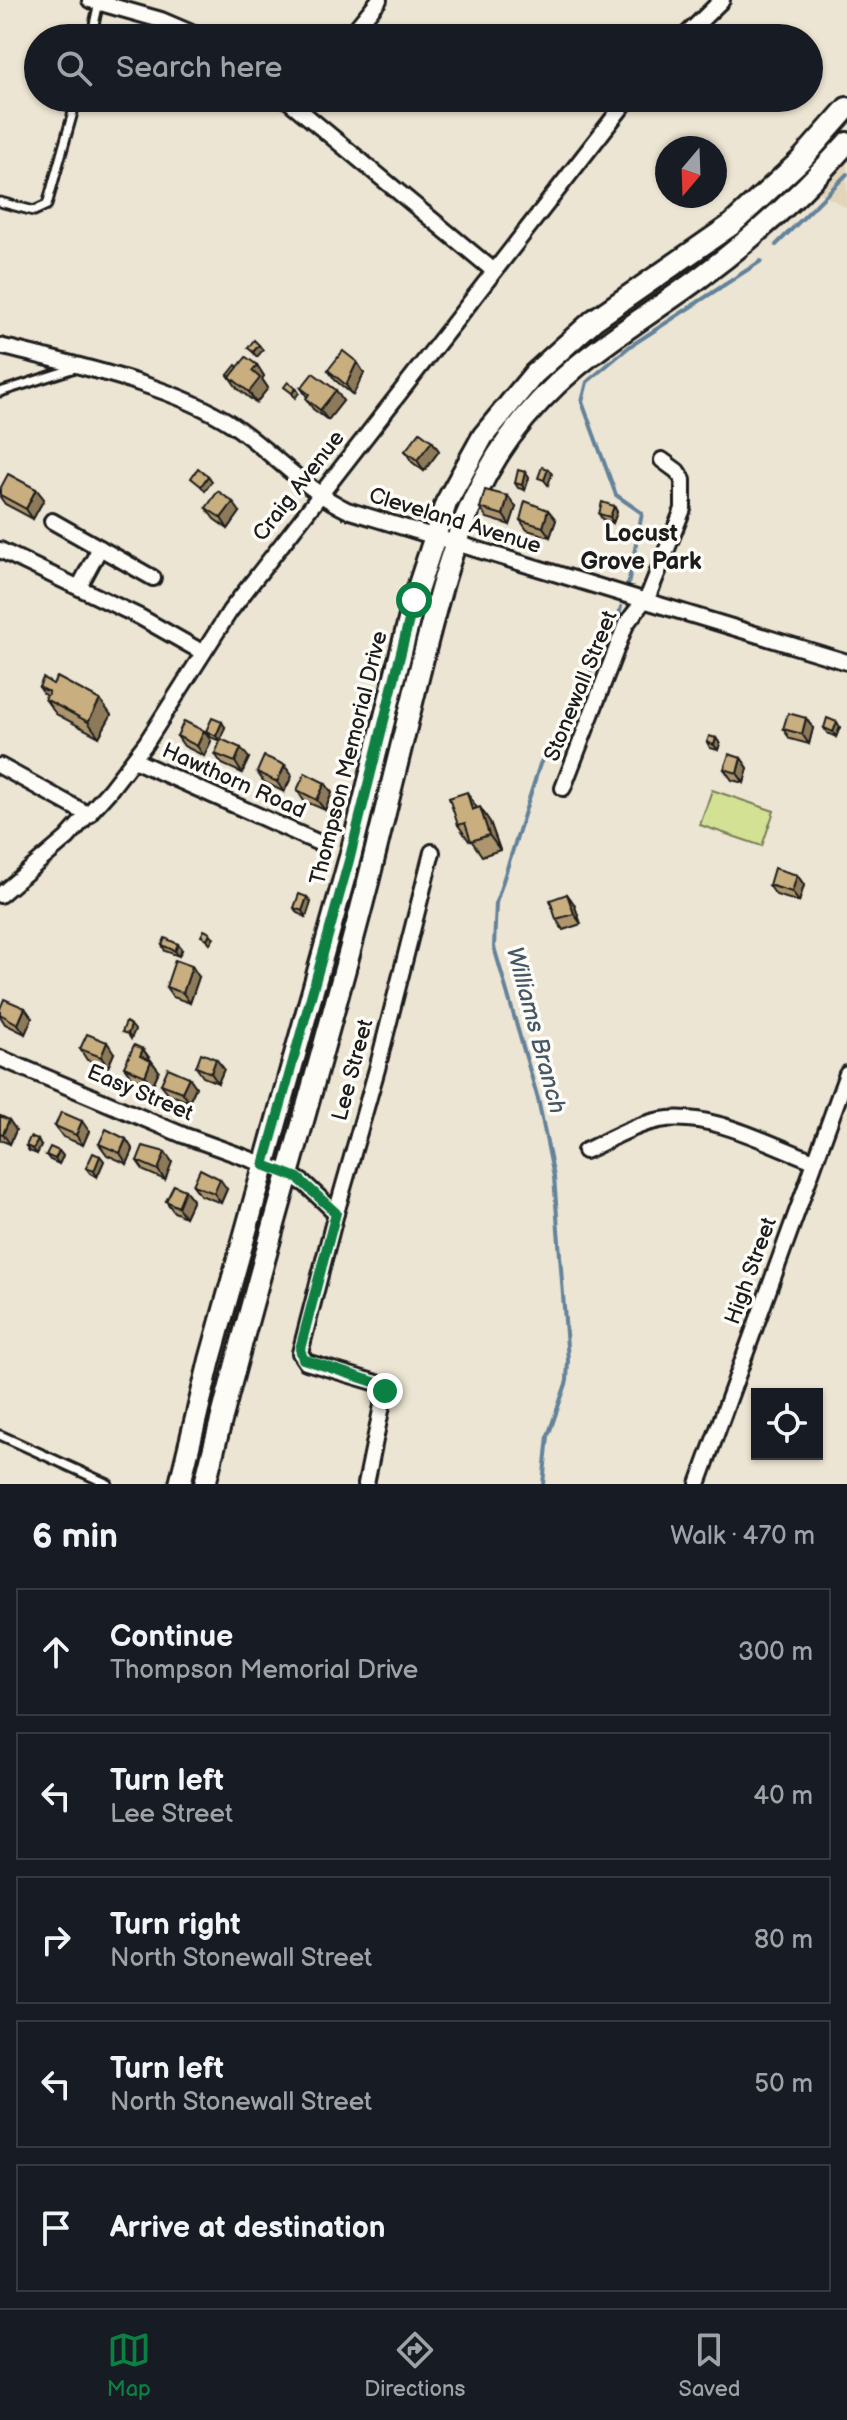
<!DOCTYPE html>
<meta charset="utf-8">
<style>
:root{--surface:#171b24;--page:#242831;--text:#f1f3f6;--muted:#9ea1a6;--line:#363941;--accent:#0b8043}
body{margin:0;font-family:"Balsamiq Sans",sans-serif;background:var(--page);color:var(--text)}
.controls{position:absolute;right:24px;bottom:24px;display:grid;overflow:hidden;border-radius:0px;box-shadow:0 2px 6px #0004}
.controls button{width:72px;height:72px;display:grid;place-items:center;padding:0;border:0;border-bottom:2px solid var(--line);background:var(--surface);color:var(--text);font:40px sans-serif}
.compass{position:absolute;left:655px;top:136px;width:72px;height:72px;border-radius:50%;background:var(--surface);box-shadow:0 2px 6px #0004;rotate:199deg}
.stop{position:absolute;width:24px;height:24px;margin:-18px;border:6px solid #0b8043;border-radius:50%;background:#fff}
.stop.end{background:#0b8043;border-color:#fff;box-shadow:0 2px 8px #0008}
.list{margin:0;padding:0;list-style:none}
h2{display:flex;justify-content:space-between;align-items:center;height:104px;margin:0;padding:0 32px;font-size:34px}
h2 small{font-size:26px;font-weight:400;color:var(--muted)}
.list li{display:grid;grid-template-columns:52px 1fr auto;gap:24px;align-items:center;box-sizing:border-box;height:128px;margin:0 16px 16px;padding:0 16px;border:2px solid var(--line);border-radius:0px}
.list b{display:block;font-size:30px;white-space:nowrap}
.list p{margin:0;font-size:26px;white-space:nowrap;color:var(--muted)}
.list em{font-size:26px;font-style:normal;color:var(--muted)}
.icon{flex:none;width:44px;height:44px;fill:none;stroke:currentColor;stroke-width:2;stroke-linecap:round;stroke-linejoin:round}
.map{position:relative;flex:none;width:847px;height:1484px;overflow:hidden}
.search{position:absolute;background:var(--surface);box-shadow:0 2px 6px #0004;left:24px;right:24px;top:24px;height:88px;display:flex;align-items:center;gap:20px;box-sizing:border-box;padding:0 28px;border-radius:44px;color:var(--muted);font-size:30px}
.sheet{height:824px;background:var(--surface)}
nav{display:flex;justify-content:space-around;align-items:center;box-sizing:border-box;height:112px;border-top:2px solid var(--line);background:var(--surface);font-size:22px;color:var(--muted)}
nav a{display:grid;justify-items:center;gap:4px}
nav .on{color:var(--accent)}
.map>svg:first-child{display:block}
.built{fill:#e2d5ba}
.green{fill:#d2e194;stroke:#777e58;stroke-width:2}
.lines{fill:none;stroke-linecap:round;stroke-linejoin:round}
.stream{stroke:#63829b;stroke-width:4}
.service-casing{stroke:#1c1c1c;stroke-width:13}
.minor-casing{stroke:#1c1c1c;stroke-width:20}
.secondary-casing{stroke:#1c1c1c;stroke-width:26}
.service{stroke:#fdfcf7;stroke-width:7}
.minor{stroke:#fdfcf7;stroke-width:14}
.secondary{stroke:#fdfcf7;stroke-width:20}
.wall{fill:#ad966e;stroke:#1c1c1c;stroke-width:2}
.shaded-wall{fill:#8d7a5a;stroke:#1c1c1c;stroke-width:2}
.building{fill:#c9af80;stroke:#1c1c1c;stroke-width:2}
.route{stroke:#0b8043;stroke-width:10}
.labels{text-anchor:middle;dominant-baseline:central;stroke-width:7;stroke-linejoin:round;paint-order:stroke}
.street-label{font-size:22px;fill:#1c1c1c;stroke:#fdfcf7}
.neighbourhood-label{font-size:24px;font-weight:bold;fill:#1c1c1c;stroke:#fdfcf7}
.water-label{font-size:24px;font-style:italic;fill:#465866;stroke:#fdfcf7}
</style>
<div class="map">
<svg width="847" height="1484" viewBox="0 0 847 1484">
<rect width="100%" height="100%" fill="#ede5d3"/>
<filter id="ink" filterUnits="userSpaceOnUse"><feTurbulence type="fractalNoise" baseFrequency=".0125" numOctaves="2"/><feDisplacementMap in="SourceGraphic" scale="16" xChannelSelector="R" yChannelSelector="G"/><feConvolveMatrix kernelMatrix="1 2 1 2 8 2 1 2 1" color-interpolation-filters="sRGB"/></filter>
<g filter="url(#ink)">
<path class="built" d="M847,143V208L807,186Z"/>
<path class="green" d="M712,790L774,811L762,846L700,825Z"/>
<g class="lines">
<g class="stream">
<path d="M776,245L847,174"/>
<path d="M628,585L642,513L616,495L582,402L587,382L629,347L761,261"/>
<path d="M543,1484L548,1436L567,1381L568,1360L554,1177L538,1099L494,947L496,903L540,764L615,628L621,607"/>
</g>
<defs>
<g id="service">
<path d="M91,38L99,2"/>
<path d="M0,202L34,211L47,205L77,98"/>
<path d="M0,392L75,368"/>
<path d="M0,1435L108,1484"/>
</g>
<g id="minor">
<path d="M90,0L161,20L203,38"/>
<path d="M348,38L379,0"/>
<path d="M683,38L722,0"/>
<path d="M285,98L494,271"/>
<path d="M0,346C71,364 173,385 233,425C272,452 304,489 347,510L847,662"/>
<path d="M52,521L153,578"/>
<path d="M0,550L140,617L202,652"/>
<path d="M79,587L100,548"/>
<path d="M134,760L317,842"/>
<path d="M0,766L89,815"/>
<path d="M563,788L626,624L649,594L683,509V480L677,471L662,460"/>
<path d="M0,895L67,838L109,791L146,743L230,611L629,98"/>
<path d="M0,1058L183,1135L288,1173L305,1184L336,1213L377,1069L432,852"/>
<path d="M585,1151C609,1140 634,1125 660,1120C710,1111 768,1144 814,1161"/>
<path d="M336,1213L300,1353L306,1362L377,1383L385,1391L366,1484"/>
<path d="M698,1484L847,1074"/>
</g>
<g id="secondary">
<path d="M180,1484L210,1360L350,857L414,600L446,503L483,436L534,374L594,320L731,225L801,160L847,108"/>
<path d="M205,1484C255,1280 317,1081 369,878C386,810 402,742 419,674C440,590 458,509 510,437C564,363 627,331 698,279C752,239 802,194 847,143"/>
</g>
</defs>
<use href="#service" class="service-casing"/>
<use href="#minor" class="minor-casing"/>
<use href="#secondary" class="secondary-casing"/>
<use href="#service" class="service"/>
<use href="#minor" class="minor"/>
<use href="#secondary" class="secondary"/>
</g>
<g class="wall">
<path d="M357,362L364,373L353,395L335,380L328,370Z"/>
<path d="M257,365L264,376L262,379L268,388L256,403L237,388L228,375L238,367Z"/>
<path d="M301,388L343,401L328,420L313,409L306,399L307,397Z"/>
<path d="M432,441L439,451L424,471L412,462L405,451Z"/>
<path d="M525,472L529,478L525,490L518,488L515,483Z"/>
<path d="M0,489H36L44,499L33,519L5,504L0,497Z"/>
<path d="M614,506L617,512L613,523L602,519L599,514Z"/>
<path d="M516,507L510,525L487,518L480,508Z"/>
<path d="M206,508L240,512L228,529L214,519Z"/>
<path d="M548,510L556,520L550,537L527,530L520,520Z"/>
<path d="M53,684L100,700L111,715L99,737L56,714L45,699L46,697L39,687Z"/>
<path d="M225,727L220,741L210,737L206,731Z"/>
<path d="M840,727L836,737L827,733L824,728Z"/>
<path d="M813,728L809,744L790,739L783,729Z"/>
<path d="M204,731L211,741L204,756L184,746L177,736Z"/>
<path d="M716,738L720,744L718,750L710,748L707,742Z"/>
<path d="M215,754L249,758L242,773L222,764Z"/>
<path d="M741,758L748,768L744,783L732,780L724,769Z"/>
<path d="M285,765L292,776L284,792L264,782L257,772Z"/>
<path d="M325,783L332,793L325,810L304,801L297,790Z"/>
<path d="M477,808L490,822L500,850L482,856L471,840L469,841L458,825Z"/>
<path d="M797,875L804,885L799,902L776,895L769,885Z"/>
<path d="M567,894L574,904L581,924L563,930L556,919Z"/>
<path d="M307,897L311,902L306,917L297,913L294,908Z"/>
<path d="M162,945L182,950L179,956L165,951Z"/>
<path d="M199,977L190,1003L173,997L166,987Z"/>
<path d="M25,1008L32,1018L25,1034L5,1024L0,1016V1009Z"/>
<path d="M80,1049L114,1053L108,1067L87,1060Z"/>
<path d="M143,1049L159,1071L152,1086L132,1077L124,1067Z"/>
<path d="M216,1059L224,1069L218,1083L203,1077L196,1067Z"/>
<path d="M189,1077L196,1087L189,1102L169,1094L161,1084Z"/>
<path d="M0,1116L9,1120L16,1130L10,1144L0,1140Z"/>
<path d="M55,1126L89,1131L83,1145L63,1137Z"/>
<path d="M126,1139L133,1150L127,1164L107,1155L99,1144Z"/>
<path d="M26,1146H41L37,1154L29,1151Z"/>
<path d="M59,1151L63,1156L59,1164L50,1160L46,1155Z"/>
<path d="M165,1152L172,1162L165,1180L144,1171L137,1161Z"/>
<path d="M100,1156L104,1161L97,1177L90,1173L86,1168Z"/>
<path d="M193,1185L227,1189L221,1203L200,1195Z"/>
<path d="M185,1190L193,1200L185,1217L174,1212L166,1201Z"/>
</g>
<g class="shaded-wall">
<path d="M259,345L263,350L257,357L253,352Z"/>
<path d="M357,362L364,373L353,395L346,385Z"/>
<path d="M257,365L264,376L262,379L268,388L256,403L249,392L252,371Z"/>
<path d="M296,388L299,393L295,398L292,393Z"/>
<path d="M336,390L343,401L328,420L320,410Z"/>
<path d="M432,441L439,451L424,471L417,460Z"/>
<path d="M548,469L552,474L548,485L544,480Z"/>
<path d="M525,472L529,478L525,490L522,485Z"/>
<path d="M208,476L212,481L205,491L201,486Z"/>
<path d="M36,489L44,499L33,519L26,509Z"/>
<path d="M508,496L516,507L510,525L503,515Z"/>
<path d="M233,502L240,512L228,529L221,518Z"/>
<path d="M614,506L617,512L613,523L610,517Z"/>
<path d="M548,510L556,520L550,537L543,527Z"/>
<path d="M100,700L111,715L99,737L88,722Z"/>
<path d="M806,718L813,728L809,744L802,734Z"/>
<path d="M222,722L225,727L220,741L216,736Z"/>
<path d="M837,722L840,727L836,737L833,732Z"/>
<path d="M204,731L211,741L204,756L197,746Z"/>
<path d="M716,738L720,744L718,750L714,745Z"/>
<path d="M241,748L249,758L242,773L235,762Z"/>
<path d="M741,758L748,768L744,783L737,773Z"/>
<path d="M285,765L292,776L284,792L277,782Z"/>
<path d="M325,783L332,793L325,810L317,800Z"/>
<path d="M467,792L477,808L472,810Z"/>
<path d="M480,807L490,822L500,850L489,835Z"/>
<path d="M797,875L804,885L799,902L792,892Z"/>
<path d="M567,894L574,904L581,924L574,914Z"/>
<path d="M307,897L311,902L306,917L302,911Z"/>
<path d="M210,933L214,938L210,944L207,939Z"/>
<path d="M178,944L182,950L179,956L175,951Z"/>
<path d="M192,966L199,977L190,1003L183,993Z"/>
<path d="M25,1008L32,1018L25,1034L18,1024Z"/>
<path d="M131,1025L135,1030L131,1039L128,1034Z"/>
<path d="M107,1042L114,1053L108,1067L101,1057Z"/>
<path d="M143,1049L150,1060L140,1056Z"/>
<path d="M216,1059L224,1069L218,1083L211,1073Z"/>
<path d="M151,1061L159,1071L152,1086L145,1076Z"/>
<path d="M189,1077L196,1087L189,1102L182,1092Z"/>
<path d="M9,1120L16,1130L10,1144L3,1134Z"/>
<path d="M82,1121L89,1131L83,1145L76,1135Z"/>
<path d="M126,1139L133,1150L127,1164L120,1153Z"/>
<path d="M38,1140L41,1146L37,1154L33,1149Z"/>
<path d="M59,1151L63,1156L59,1164L55,1159Z"/>
<path d="M165,1152L172,1162L165,1180L158,1170Z"/>
<path d="M100,1156L104,1161L97,1177L94,1171Z"/>
<path d="M220,1179L227,1189L221,1203L214,1193Z"/>
<path d="M185,1190L193,1200L185,1217L178,1207Z"/>
</g>
<g class="building">
<path d="M254,340L259,345L253,352L248,348Z"/>
<path d="M343,351L357,362L346,385L328,370Z"/>
<path d="M246,357L257,365L252,371L260,378L249,392L230,377Z"/>
<path d="M236,365L238,367L230,377L228,375Z"/>
<path d="M313,373L336,390L320,410L306,399L309,394L301,388Z"/>
<path d="M288,382L296,388L292,393L284,387Z"/>
<path d="M420,432L432,441L417,460L405,451Z"/>
<path d="M542,467L548,469L544,480L538,478Z"/>
<path d="M198,468L208,476L201,486L191,478Z"/>
<path d="M518,470L525,472L522,485L515,483Z"/>
<path d="M8,474L36,489L26,509L0,495V489Z"/>
<path d="M485,490L508,496L503,515L480,508Z"/>
<path d="M218,491L233,502L221,518L206,508Z"/>
<path d="M525,501L548,510L543,527L520,520Z"/>
<path d="M602,502L614,506L610,517L599,514Z"/>
<path d="M57,677L100,700L88,722L45,699L49,692L39,687L43,678L53,684Z"/>
<path d="M788,713L806,718L802,734L783,729Z"/>
<path d="M212,718L222,722L216,736L206,731Z"/>
<path d="M827,718L837,722L833,732L824,728Z"/>
<path d="M184,721L204,731L197,746L177,736Z"/>
<path d="M709,736L716,738L714,745L707,742Z"/>
<path d="M221,739L241,748L235,762L215,754Z"/>
<path d="M729,754L741,758L737,773L724,769Z"/>
<path d="M264,756L285,765L277,782L257,772Z"/>
<path d="M305,773L325,783L317,800L297,790Z"/>
<path d="M467,792L472,810L480,807L489,835L471,841L465,823L458,825L449,798Z"/>
<path d="M774,868L797,875L792,892L769,885Z"/>
<path d="M299,894L307,897L302,911L294,908Z"/>
<path d="M567,894L574,914L556,919L550,900Z"/>
<path d="M204,930L210,933L207,939L201,936Z"/>
<path d="M165,938L178,944L175,951L162,945Z"/>
<path d="M175,960L192,966L183,993L166,987Z"/>
<path d="M4,999L25,1008L18,1024L0,1014V1009Z"/>
<path d="M126,1022L131,1025L128,1034L122,1032Z"/>
<path d="M87,1034L107,1042L101,1057L80,1049Z"/>
<path d="M134,1045L143,1049L140,1056L151,1061L145,1076L124,1067Z"/>
<path d="M201,1053L216,1059L211,1073L196,1067Z"/>
<path d="M168,1068L189,1077L182,1092L161,1084Z"/>
<path d="M61,1112L82,1121L76,1135L55,1126Z"/>
<path d="M0,1116L9,1120L3,1134L0,1133Z"/>
<path d="M106,1129L126,1139L120,1153L99,1144Z"/>
<path d="M30,1137L38,1140L33,1149L26,1146Z"/>
<path d="M143,1146L165,1152L158,1170L137,1161Z"/>
<path d="M50,1147L59,1151L55,1159L46,1155Z"/>
<path d="M93,1153L100,1156L94,1171L86,1168Z"/>
<path d="M200,1169L220,1179L214,1193L193,1185Z"/>
<path d="M174,1185L185,1190L178,1207L166,1201Z"/>
</g>
</g>
<g class="lines" filter="url(#ink)">
<path class="route" d="M385,1391L377,1383L303,1359L300,1349L336,1213L298,1178L264,1165L350,857L414,600"/>
</g>
<g class="labels">
<g class="street-label">
<text transform="translate(299 486) rotate(-52)">Craig Avenue</text>
<text transform="translate(455 521) rotate(17)">Cleveland Avenue</text>
<text transform="translate(581 686) rotate(-68)">Stonewall Street</text>
<text transform="translate(349 758) rotate(-76)">Thompson Memorial Drive</text>
<text transform="translate(234 781) rotate(24)">Hawthorn Road</text>
<text transform="translate(353 1070) rotate(-75)">Lee Street</text>
<text transform="translate(140 1093) rotate(23)">Easy Street</text>
<text transform="translate(751 1271) rotate(-70)">High Street</text>
</g>
<g class="neighbourhood-label">
<text x="641" y="533">Locust<tspan x="641" dy="28">Grove Park</tspan></text>
</g>
<g class="water-label">
<text transform="translate(536 1030) rotate(75)">Williams Branch</text>
</g>
</g>
</svg>
<div class="controls">
<button><svg class="icon" aria-label="locate" viewBox="0 0 24 24"><circle cx="12" cy="12" r="6"/><path d="M12 2v4M12 18v4M2 12h4M18 12h4"/></svg></button>
</div>
<svg class="compass" viewBox="-18 -18 36 36"><path d="M0-13l5 13h-10z" fill="#e53935"/><path d="M0 13l5-13h-10z" fill="#9ea1a6"/></svg>
<div class="stop" style="left:414px;top:600px"></div>
<div class="stop end" style="left:385px;top:1391px"></div>
<div class="search"><svg class="icon" aria-label="search" viewBox="0 0 24 24"><circle cx="10" cy="10" r="6"/><path d="M15 15l6 6"/></svg>Search here</div>
</div>
<section class="sheet">
<h2>6 min<small>Walk · 470 m</small></h2>
<ul class="list">
<li><svg class="icon" aria-label="ahead" viewBox="0 0 24 24"><path d="M12 20V5M6 11l6-6 6 6"/></svg><div><b>Continue</b><p>Thompson Memorial Drive</p></div><em>300 m</em></li>
<li><svg class="icon" aria-label="left" viewBox="0 0 24 24"><path d="M17 20v-9H6M10 6l-5 5 5 5"/></svg><div><b>Turn left</b><p>Lee Street</p></div><em>40 m</em></li>
<li><svg class="icon" aria-label="right" viewBox="0 0 24 24"><path d="M7 20v-9h11M14 6l5 5-5 5"/></svg><div><b>Turn right</b><p>North Stonewall Street</p></div><em>80 m</em></li>
<li><svg class="icon" aria-label="left" viewBox="0 0 24 24"><path d="M17 20v-9H6M10 6l-5 5 5 5"/></svg><div><b>Turn left</b><p>North Stonewall Street</p></div><em>50 m</em></li>
<li><svg class="icon" aria-label="arrive" viewBox="0 0 24 24"><path d="M6 21V4h12l-3 4 3 4H6"/></svg><div><b>Arrive at destination</b></div></li>
</ul>
</section>
<nav>
<a class="on"><svg class="icon" aria-label="map" viewBox="0 0 24 24"><path d="M3 6l6-2 6 2 6-2v14l-6 2-6-2-6 2zM9 4v14M15 6v14"/></svg>Map</a>
<a><svg class="icon" aria-label="directions" viewBox="0 0 24 24"><path d="M12 3l9 9-9 9-9-9zM9 14v-3h6M13 9l2 2-2 2"/></svg>Directions</a>
<a><svg class="icon" aria-label="saved" viewBox="0 0 24 24"><path d="M7 4h10v16l-5-4-5 4z"/></svg>Saved</a>
</nav>
